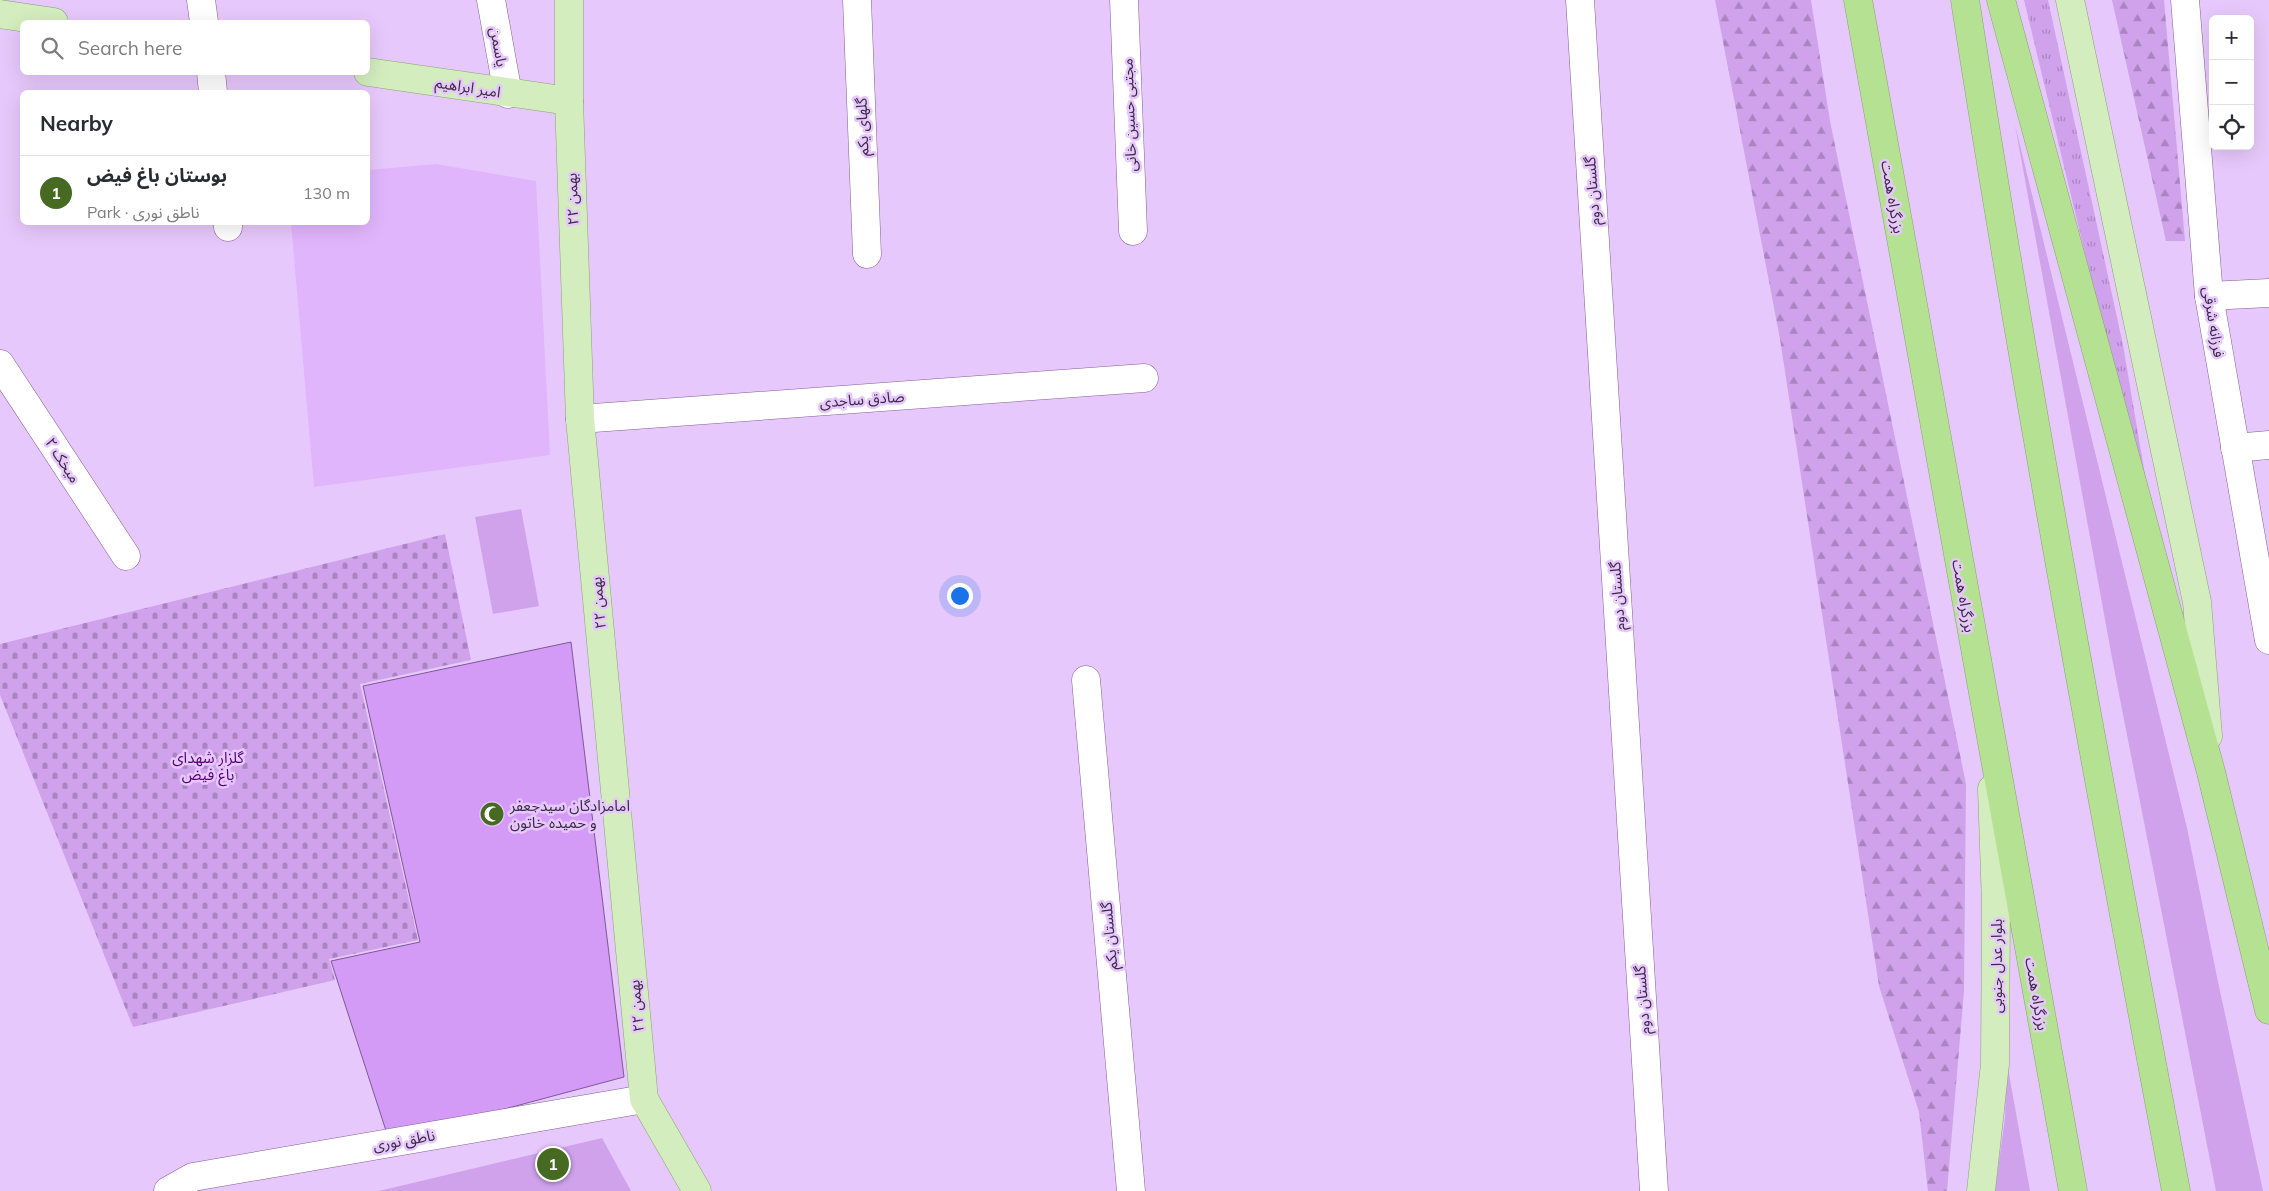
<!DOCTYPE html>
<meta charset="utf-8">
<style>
:root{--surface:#fff;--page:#f2f2f3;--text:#2b2b33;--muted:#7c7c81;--line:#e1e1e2;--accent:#466a22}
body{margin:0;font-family:Mulish,"Noto Sans Arabic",sans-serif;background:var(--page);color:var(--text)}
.controls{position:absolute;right:15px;top:15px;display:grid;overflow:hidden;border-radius:8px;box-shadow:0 5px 20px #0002}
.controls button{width:45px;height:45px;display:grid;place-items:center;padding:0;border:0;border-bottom:1px solid var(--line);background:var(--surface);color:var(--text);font:25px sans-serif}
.you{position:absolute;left:959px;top:595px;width:18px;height:18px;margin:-12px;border:4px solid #fff;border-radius:50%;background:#1a73e8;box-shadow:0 0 0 8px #1a73e833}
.badge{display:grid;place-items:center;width:32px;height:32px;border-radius:50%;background:var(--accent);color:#fff;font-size:16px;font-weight:700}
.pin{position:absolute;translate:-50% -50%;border:2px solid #fff;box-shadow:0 1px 5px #0006}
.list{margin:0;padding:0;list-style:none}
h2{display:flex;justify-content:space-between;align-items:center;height:65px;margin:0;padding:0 20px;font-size:21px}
h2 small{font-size:16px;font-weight:400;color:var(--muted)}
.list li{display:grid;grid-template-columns:32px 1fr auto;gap:15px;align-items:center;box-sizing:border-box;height:70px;padding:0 20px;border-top:1px solid var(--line)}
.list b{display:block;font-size:19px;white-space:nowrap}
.list p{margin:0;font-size:16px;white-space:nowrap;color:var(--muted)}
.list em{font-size:16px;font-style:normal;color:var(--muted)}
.icon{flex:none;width:28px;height:28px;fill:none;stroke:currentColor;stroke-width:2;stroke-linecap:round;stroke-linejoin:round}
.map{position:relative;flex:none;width:2269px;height:1191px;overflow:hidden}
.search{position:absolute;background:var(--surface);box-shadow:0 5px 20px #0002;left:20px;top:20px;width:350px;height:55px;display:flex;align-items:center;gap:12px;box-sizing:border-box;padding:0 18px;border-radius:8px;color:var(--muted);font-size:19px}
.panel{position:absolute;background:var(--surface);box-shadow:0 5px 20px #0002;left:20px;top:90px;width:350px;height:135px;border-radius:8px}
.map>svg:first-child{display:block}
.built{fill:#e1b5fc}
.grass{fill:url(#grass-tufts)}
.forest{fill:url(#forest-firs)}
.cemetery{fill:url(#cemetery-stones)}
.green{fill:#cfa2eb}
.building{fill:#d39af6;stroke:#7e5994}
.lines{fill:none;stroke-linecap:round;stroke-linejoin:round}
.minor-casing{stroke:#835e99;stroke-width:29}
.major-casing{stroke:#8aa177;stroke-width:29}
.highway-casing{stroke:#8aa177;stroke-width:29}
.minor{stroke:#fff;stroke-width:28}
.major{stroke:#d3edbe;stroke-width:28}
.highway{stroke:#b5e192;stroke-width:28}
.labels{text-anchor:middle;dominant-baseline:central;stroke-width:5;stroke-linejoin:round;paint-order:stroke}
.street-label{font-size:15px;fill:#3a2a44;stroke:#e7c8fc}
.park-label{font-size:15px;fill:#540075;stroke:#e7c8fc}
.poi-label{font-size:15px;fill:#3a2a44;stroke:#e7c8fc;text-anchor:start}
</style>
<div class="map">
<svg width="2269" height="1191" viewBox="0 0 2269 1191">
<defs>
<pattern id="grass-tufts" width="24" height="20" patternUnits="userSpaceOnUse" patternTransform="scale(1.25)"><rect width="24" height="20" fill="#cfa2eb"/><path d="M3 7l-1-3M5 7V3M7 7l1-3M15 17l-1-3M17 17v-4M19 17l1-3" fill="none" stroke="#a984c0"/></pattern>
<pattern id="forest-firs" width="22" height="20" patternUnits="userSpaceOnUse" patternTransform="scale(1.25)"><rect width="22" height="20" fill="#cfa2eb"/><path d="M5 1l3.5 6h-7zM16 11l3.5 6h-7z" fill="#a984c0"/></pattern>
<pattern id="cemetery-stones" width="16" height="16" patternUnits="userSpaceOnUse" patternTransform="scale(1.25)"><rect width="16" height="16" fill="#cfa2eb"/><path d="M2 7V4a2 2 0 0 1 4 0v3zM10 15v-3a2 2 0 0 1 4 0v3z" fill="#a984c0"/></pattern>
</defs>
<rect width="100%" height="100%" fill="#e7c8fc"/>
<path class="built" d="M436,164L536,181L550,455L314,487L291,223L368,222V170Z"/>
<path class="grass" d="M2024,0H2048L2123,345L2148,493L2107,345Z"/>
<g class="forest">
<path d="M1715,0H1811L1830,121L1966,784L1964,991L1947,1191H1928L1919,1112L1879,986L1780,339Z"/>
<path d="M2112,0H2164L2185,241H2166Z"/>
</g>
<path class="cemetery" d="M445,534L471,660L360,684L418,940L329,959L335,980L133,1027L0,695V644Z"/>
<g class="green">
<path d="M2015,125L2187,828L2217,977L2263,1191H2216L2112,658Z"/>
<path d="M521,509L539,606L493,614L475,517Z"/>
<path d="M2007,1044L2009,1074L2030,1191H1995L2005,1118Z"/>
<path d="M602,1138L631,1191H379Z"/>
</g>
<path class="building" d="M571,642L624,1077L389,1140L331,961L420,942L363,686Z"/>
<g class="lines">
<defs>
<g id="minor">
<path d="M201,0L204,22"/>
<path d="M491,0L508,94"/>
<path d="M857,0L867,254"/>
<path d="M1124,0L1133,231"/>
<path d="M1580,0L1654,1191"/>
<path d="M2185,0L2209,296L2269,640"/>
<path d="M211,72L213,92"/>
<path d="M228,222V227"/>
<path d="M2209,296L2269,293"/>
<path d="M0,364L126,556"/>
<path d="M580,419L1144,378"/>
<path d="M2235,448L2269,445"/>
<path d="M1086,680L1131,1191"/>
<path d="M168,1191L193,1177L644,1099"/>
</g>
<g id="major">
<path d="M569,0V101L580,419L644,1099L697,1191"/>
<path d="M2070,0L2197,602L2208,736"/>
<path d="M0,14L54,22"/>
<path d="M368,72L569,101"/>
<path d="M1981,1191L1995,1064L1996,904L1992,789"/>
</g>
<g id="highway">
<path d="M1858,0L2073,1191"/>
<path d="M1965,0C2027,399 2101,795 2176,1191"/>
<path d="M2001,0L2211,772L2269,1010"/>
</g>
</defs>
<use href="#minor" class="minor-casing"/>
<use href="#major" class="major-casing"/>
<use href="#highway" class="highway-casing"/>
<use href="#minor" class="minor"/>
<use href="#major" class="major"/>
<use href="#highway" class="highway"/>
</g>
<defs>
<symbol id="mosque-disc" viewBox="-11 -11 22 22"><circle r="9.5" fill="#466a22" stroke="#e7c8fc"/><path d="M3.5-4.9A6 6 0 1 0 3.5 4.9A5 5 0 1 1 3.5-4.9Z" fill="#fff"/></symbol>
</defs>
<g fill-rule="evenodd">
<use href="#mosque-disc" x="478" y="800" width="28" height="28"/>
</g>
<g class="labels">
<g class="street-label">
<text transform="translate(499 47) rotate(80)">یاسمن</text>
<text transform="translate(468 87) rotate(9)">امیر ابراهیم</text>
<text transform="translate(1129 115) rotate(-92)">مجتبی حسین خانی</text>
<text transform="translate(862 127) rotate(-92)">گلهای یکم</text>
<text transform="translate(1592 191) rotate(-94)">گلستان دوم</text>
<text transform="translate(1893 197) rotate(80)">بزرگراه همت</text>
<text transform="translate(572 199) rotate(-92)">۲۲ بهمن</text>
<text transform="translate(2214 322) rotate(81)">فرزانه شرقی</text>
<text transform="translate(862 399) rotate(-4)">صادق ساجدی</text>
<text transform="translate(63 460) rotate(57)">میخک ۲</text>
<text transform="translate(1617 596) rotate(-94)">گلستان دوم</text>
<text transform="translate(1964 596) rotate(80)">بزرگراه همت</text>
<text transform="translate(598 603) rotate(-95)">۲۲ بهمن</text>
<text transform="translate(1109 936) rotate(-95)">گلستان یکم</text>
<text transform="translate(1996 966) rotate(-90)">بلوار عدل جنوبی</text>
<text transform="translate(2037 994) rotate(80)">بزرگراه همت</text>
<text transform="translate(1642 1000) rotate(-94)">گلستان دوم</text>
<text transform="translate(636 1006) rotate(-95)">۲۲ بهمن</text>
<text transform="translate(404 1140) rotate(-10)">ناطق نوری</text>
</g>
<g class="park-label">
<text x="208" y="757">گلزار شهدای<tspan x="208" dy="17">باغ فیض</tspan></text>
</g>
<g class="poi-label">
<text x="510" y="805">امامزادگان سیدجعفر<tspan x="510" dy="17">و حمیده خاتون</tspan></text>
</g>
</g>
</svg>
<div class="controls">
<button>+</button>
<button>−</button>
<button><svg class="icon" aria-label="locate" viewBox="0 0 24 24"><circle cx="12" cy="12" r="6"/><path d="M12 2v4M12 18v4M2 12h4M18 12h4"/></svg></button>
</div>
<div class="you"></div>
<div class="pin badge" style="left:553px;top:1164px">1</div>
<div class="search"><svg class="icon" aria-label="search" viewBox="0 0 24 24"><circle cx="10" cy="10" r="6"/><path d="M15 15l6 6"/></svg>Search here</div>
<section class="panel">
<h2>Nearby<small></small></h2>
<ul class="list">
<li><span class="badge">1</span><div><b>بوستان باغ فیض</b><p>Park · ناطق نوری</p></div><em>130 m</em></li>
</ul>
</section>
</div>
